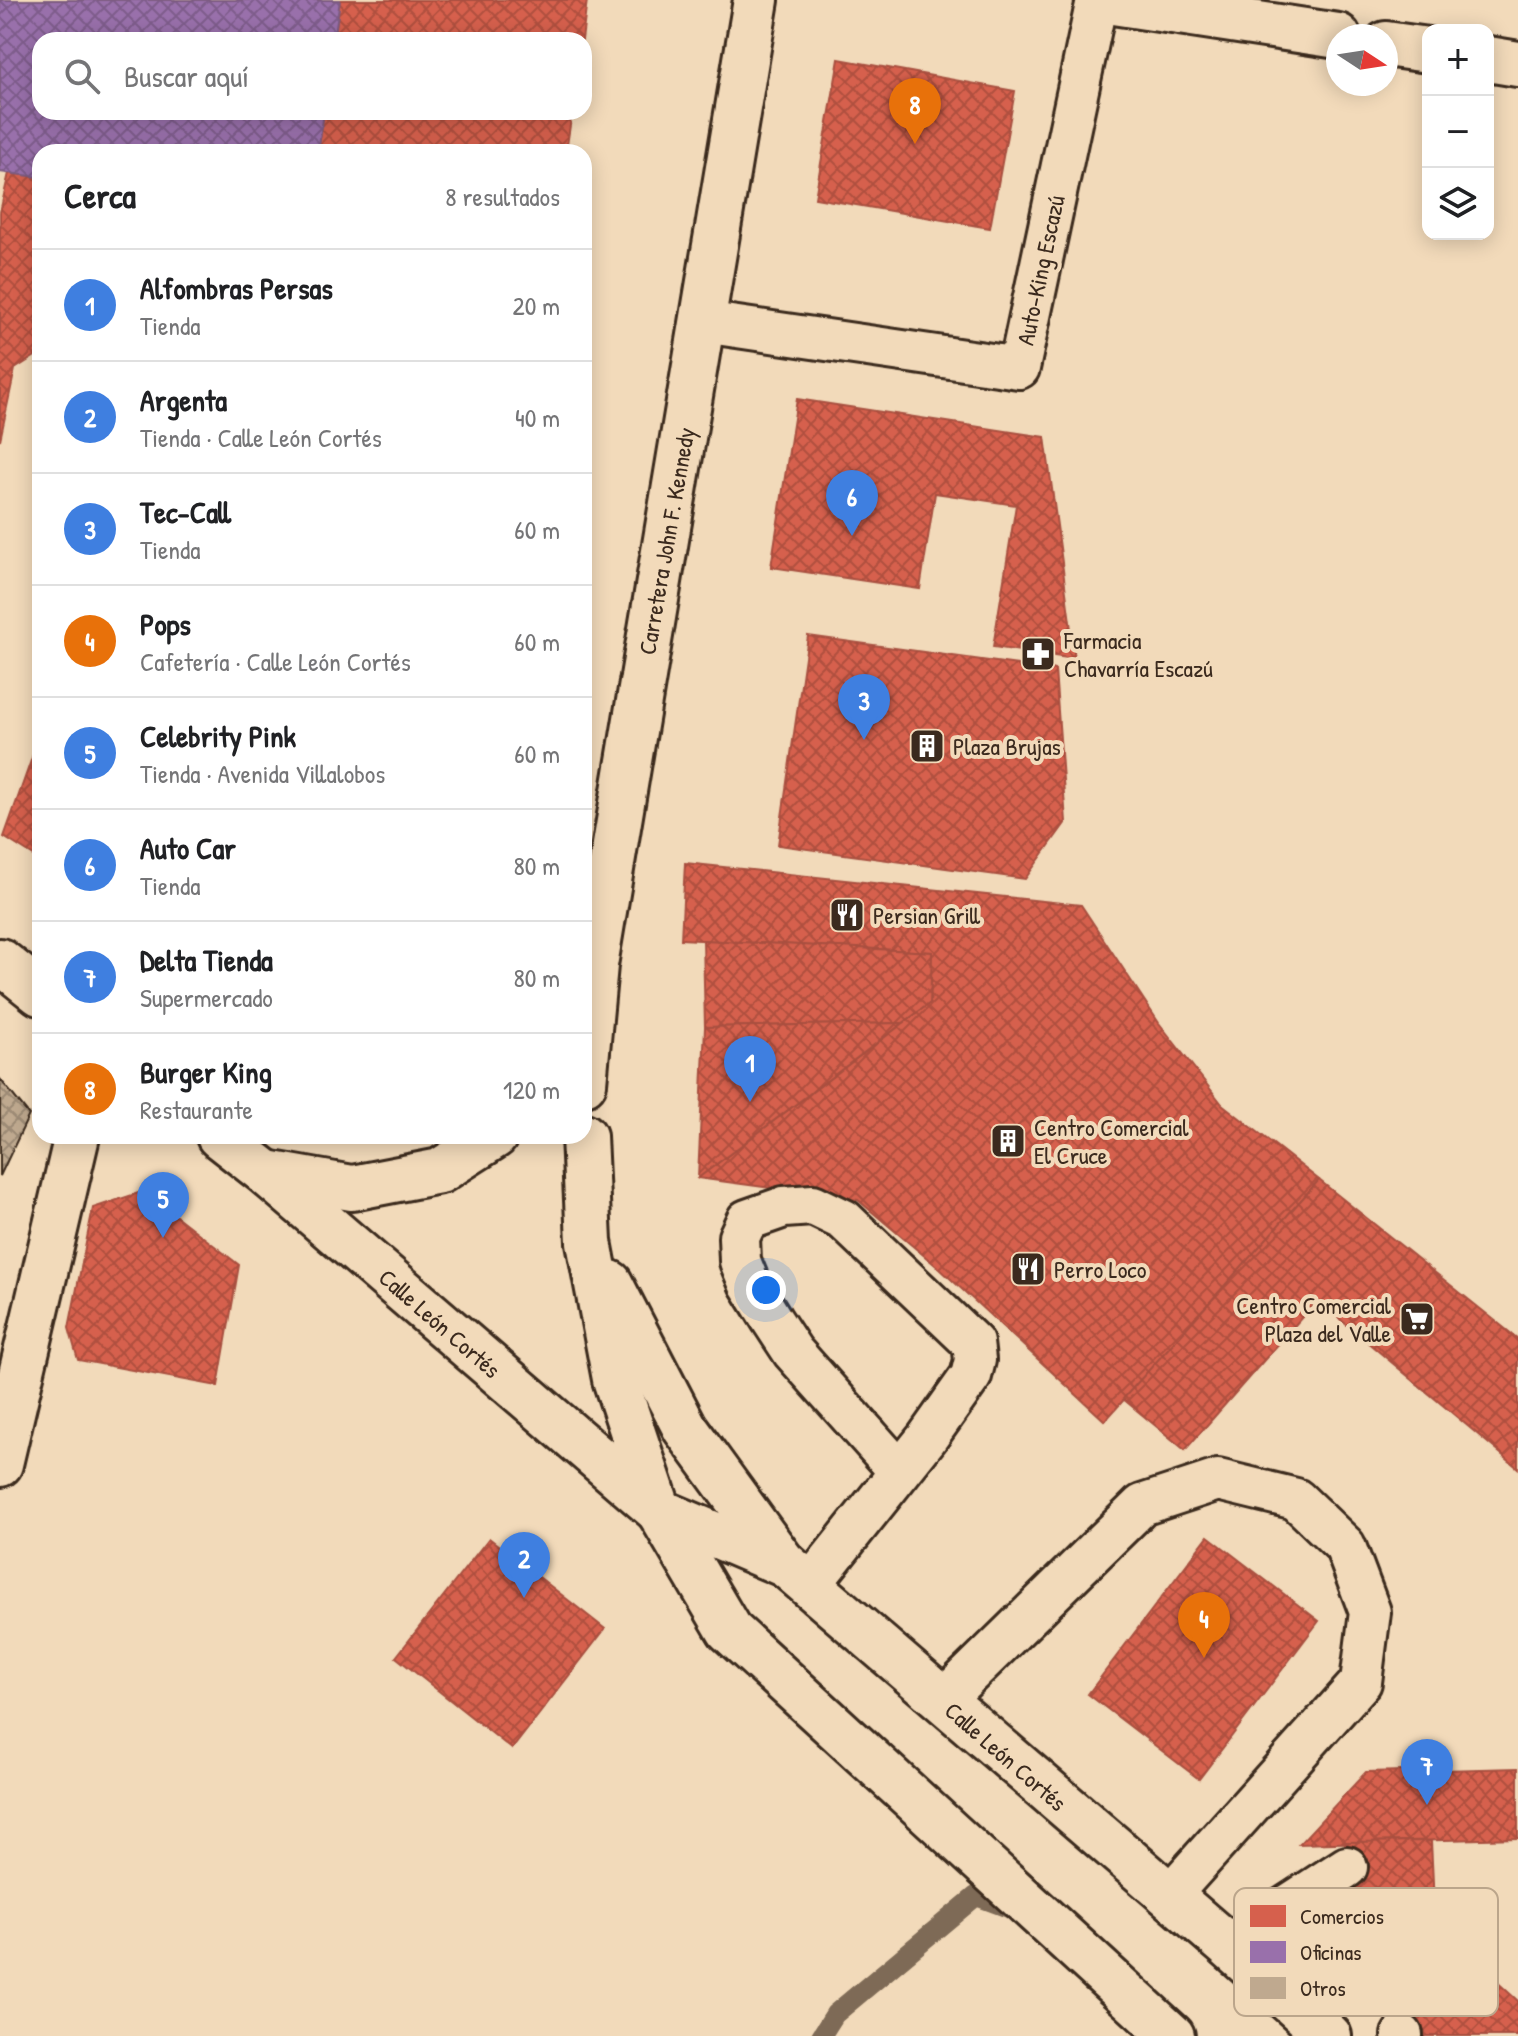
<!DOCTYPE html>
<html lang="es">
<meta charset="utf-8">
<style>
:root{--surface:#fff;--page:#f2f2f2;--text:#202124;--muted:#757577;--line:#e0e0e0;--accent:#b45309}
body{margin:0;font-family:"Patrick Hand",sans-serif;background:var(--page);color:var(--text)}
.controls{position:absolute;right:24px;top:24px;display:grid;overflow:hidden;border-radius:16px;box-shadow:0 4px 20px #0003}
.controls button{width:72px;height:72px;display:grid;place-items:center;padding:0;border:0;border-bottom:2px solid var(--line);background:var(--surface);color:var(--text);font:40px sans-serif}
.compass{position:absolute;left:1326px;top:24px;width:72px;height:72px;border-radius:50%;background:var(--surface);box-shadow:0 4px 20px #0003;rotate:102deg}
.you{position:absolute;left:766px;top:1290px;width:28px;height:28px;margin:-20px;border:6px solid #fff;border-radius:50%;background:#1a73e8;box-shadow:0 0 0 12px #1a73e833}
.badge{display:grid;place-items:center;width:52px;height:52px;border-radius:50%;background:var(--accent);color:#fff;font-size:26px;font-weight:700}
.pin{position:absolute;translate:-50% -66px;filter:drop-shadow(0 2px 4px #0008)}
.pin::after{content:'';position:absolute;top:42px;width:28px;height:24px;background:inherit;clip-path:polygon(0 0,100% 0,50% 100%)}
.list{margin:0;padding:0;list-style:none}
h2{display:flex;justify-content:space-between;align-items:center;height:104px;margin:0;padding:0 32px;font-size:34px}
h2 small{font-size:26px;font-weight:400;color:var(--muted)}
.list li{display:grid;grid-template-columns:52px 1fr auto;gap:24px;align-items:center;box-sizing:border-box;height:112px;padding:0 32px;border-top:2px solid var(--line)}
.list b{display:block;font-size:30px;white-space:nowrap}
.list p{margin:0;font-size:26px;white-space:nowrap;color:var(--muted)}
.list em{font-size:26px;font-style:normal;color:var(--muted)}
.icon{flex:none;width:44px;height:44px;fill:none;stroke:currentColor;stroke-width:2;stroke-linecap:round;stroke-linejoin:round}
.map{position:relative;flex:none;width:1518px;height:2036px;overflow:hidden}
.search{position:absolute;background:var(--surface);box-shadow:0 4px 20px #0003;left:32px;top:32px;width:560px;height:88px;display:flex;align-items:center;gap:20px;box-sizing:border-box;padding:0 28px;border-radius:24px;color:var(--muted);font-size:30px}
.panel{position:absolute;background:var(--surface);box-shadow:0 4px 20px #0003;left:32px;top:144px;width:560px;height:1000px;border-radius:24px}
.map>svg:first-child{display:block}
.shops{fill:url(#shops-cross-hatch);stroke:#a8503f;stroke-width:2}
.offices{fill:url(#offices-cross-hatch);stroke:#7d5b81;stroke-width:2}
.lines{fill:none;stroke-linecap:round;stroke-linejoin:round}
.stream{stroke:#7e6a56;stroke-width:20}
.building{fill:url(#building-cross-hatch);stroke:#3b2a1e;stroke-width:2}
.lane-casing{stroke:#3b2a1e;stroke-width:46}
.street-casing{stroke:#3b2a1e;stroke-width:50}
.secondary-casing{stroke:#3b2a1e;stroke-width:50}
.lane{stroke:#f2daba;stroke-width:40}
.street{stroke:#f2daba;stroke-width:44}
.secondary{stroke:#f2daba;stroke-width:44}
.labels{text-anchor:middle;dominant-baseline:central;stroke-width:8;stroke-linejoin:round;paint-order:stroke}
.street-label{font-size:24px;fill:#3b2a1e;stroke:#f2daba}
.poi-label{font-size:24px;fill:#3b2a1e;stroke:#f2daba;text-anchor:start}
.key{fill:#f2daba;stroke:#bba58b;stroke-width:2}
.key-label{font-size:22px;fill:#3b2a1e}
</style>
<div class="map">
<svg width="1518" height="2036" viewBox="0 0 1518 2036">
<defs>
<pattern id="shops-cross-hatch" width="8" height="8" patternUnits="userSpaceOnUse" patternTransform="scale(2)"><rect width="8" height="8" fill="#d6604d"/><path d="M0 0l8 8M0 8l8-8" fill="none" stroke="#af4f3f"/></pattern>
<pattern id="offices-cross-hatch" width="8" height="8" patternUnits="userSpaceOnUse" patternTransform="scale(2)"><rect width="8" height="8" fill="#9970ab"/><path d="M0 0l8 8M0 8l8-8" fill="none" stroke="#7e5c8b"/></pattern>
<pattern id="building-cross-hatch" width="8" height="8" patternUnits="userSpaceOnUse" patternTransform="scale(2)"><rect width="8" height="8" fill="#bfa98f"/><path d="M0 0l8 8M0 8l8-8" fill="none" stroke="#9c8a74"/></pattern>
</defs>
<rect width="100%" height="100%" fill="#f2daba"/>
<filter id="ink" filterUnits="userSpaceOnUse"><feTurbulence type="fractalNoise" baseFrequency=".0125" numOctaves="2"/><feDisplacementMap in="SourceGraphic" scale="16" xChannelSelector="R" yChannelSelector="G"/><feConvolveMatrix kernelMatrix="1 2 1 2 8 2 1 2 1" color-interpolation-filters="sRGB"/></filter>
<g filter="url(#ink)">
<g class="shops">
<path d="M340,0H587L582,40H334Z"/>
<path d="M839,59L1015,91L990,228L815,198Z"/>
<path d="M324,112H572L566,152H318Z"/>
<path d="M9,173L40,177V353L15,369L0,440V212Z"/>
<path d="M797,399L1045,437L1075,659L993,647L1016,505L935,493L920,589L771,567Z"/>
<path d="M808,636L1055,670L1066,822L1025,879L778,845Z"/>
<path d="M40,735V860L4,837Z"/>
<path d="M685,863L1081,905L1159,1023L1222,1104L1319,1180L1105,1421L940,1269L858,1200L698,1178L930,1003L932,952L681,939Z"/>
<path d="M703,940L932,952L930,1003L903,1023L705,1027Z"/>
<path d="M903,1023L698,1178L705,1027Z"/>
<path d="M1319,1180L1518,1339V1468L1317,1300L1185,1450L1123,1399Z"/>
<path d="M144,1191L239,1265L218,1386L78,1360L69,1328L93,1208Z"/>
<path d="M1208,1536L1319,1621L1199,1779L1088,1694Z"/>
<path d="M489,1538L605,1629L512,1749L396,1657Z"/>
<path d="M1518,1768V1838L1299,1844L1366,1772Z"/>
<path d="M1431,1841L1435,1925L1518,2001V2036H1403L1352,1988L1345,1842Z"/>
</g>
<path class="offices" d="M0,0H340L334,40H40V112H324L318,152H40V177L0,172Z"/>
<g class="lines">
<path class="stream" d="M821,2036L835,2014L976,1896L1019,1912"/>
</g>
<path class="building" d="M0,1079L29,1115L0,1176Z"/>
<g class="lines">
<defs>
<g id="lane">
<path d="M703,322L1019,368L1097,0"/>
<path d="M810,1585L927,1438L971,1376L975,1360L973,1343L844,1220L813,1205L784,1207L747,1220L739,1237L740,1261L749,1283L772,1320L793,1352L900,1472"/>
<path d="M942,1701L1142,1505L1218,1480L1296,1499L1345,1546L1370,1612L1361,1682L1169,1896"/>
<path d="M1227,1945L1347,1867"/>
<path d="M1402,2036V2035"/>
</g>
<g id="street">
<path d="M1100,0L1338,36"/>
<path d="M1386,44L1428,50"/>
<path d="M1488,59L1518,64"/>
<path d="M0,1464L77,1136"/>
</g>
<g id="secondary">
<path d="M0,961L40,993"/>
<path d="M584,1083L595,965L756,0"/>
<path d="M219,1136L265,1172L659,1511L786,1565L1227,1945L1329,2036"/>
<path d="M584,1136L589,1242L615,1379L659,1511L729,1630L1172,2036"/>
<path d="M267,1173L352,1188L440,1171L495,1136"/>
<path d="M610,1283L685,1428L784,1564"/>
</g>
</defs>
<use href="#lane" class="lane-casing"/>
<use href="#street" class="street-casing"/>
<use href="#secondary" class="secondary-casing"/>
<use href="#lane" class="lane"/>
<use href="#street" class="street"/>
<use href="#secondary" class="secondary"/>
</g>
</g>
<defs>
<symbol id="pharmacy-square" viewBox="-11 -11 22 22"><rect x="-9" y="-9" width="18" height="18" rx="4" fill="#3b2a1e" stroke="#f2daba"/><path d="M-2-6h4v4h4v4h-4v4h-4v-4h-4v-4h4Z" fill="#fff"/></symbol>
<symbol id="building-square" viewBox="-11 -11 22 22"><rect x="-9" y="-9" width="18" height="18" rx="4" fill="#3b2a1e" stroke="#f2daba"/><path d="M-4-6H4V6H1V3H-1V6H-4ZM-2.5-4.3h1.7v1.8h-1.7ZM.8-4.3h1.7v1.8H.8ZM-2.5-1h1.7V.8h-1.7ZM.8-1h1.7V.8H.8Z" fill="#fff"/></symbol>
<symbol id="restaurant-square" viewBox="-11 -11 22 22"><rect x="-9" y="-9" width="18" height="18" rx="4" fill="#3b2a1e" stroke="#f2daba"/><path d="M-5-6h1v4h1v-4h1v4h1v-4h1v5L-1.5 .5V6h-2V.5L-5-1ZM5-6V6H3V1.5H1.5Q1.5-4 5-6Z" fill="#fff"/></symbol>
<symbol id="supermarket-square" viewBox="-11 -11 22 22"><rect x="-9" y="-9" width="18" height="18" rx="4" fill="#3b2a1e" stroke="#f2daba"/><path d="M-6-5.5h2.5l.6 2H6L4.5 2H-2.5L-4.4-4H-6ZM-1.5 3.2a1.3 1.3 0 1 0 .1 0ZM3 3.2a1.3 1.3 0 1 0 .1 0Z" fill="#fff"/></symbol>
</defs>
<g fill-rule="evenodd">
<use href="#pharmacy-square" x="1018" y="634" width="40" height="40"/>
<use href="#building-square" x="907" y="726" width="40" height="40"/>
<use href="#restaurant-square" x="827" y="895" width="40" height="40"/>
<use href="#building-square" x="988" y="1121" width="40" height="40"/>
<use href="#restaurant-square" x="1008" y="1249" width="40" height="40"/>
<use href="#supermarket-square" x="1397" y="1299" width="40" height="40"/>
</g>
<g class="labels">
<g class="street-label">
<text transform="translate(1040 270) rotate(-78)">Auto-King Escazú</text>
<text transform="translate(666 541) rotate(-80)">Carretera John F. Kennedy</text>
<text transform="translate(440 1323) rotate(41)">Calle León Cortés</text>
<text transform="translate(1006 1756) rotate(41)">Calle León Cortés</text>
</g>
<g class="poi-label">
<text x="1064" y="640">Farmacia<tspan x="1064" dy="28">Chavarría Escazú</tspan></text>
<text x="953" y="746">Plaza Brujas</text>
<text x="873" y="915">Persian Grill</text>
<text x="1034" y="1127">Centro Comercial<tspan x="1034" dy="28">El Cruce</tspan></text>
<text x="1054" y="1269">Perro Loco</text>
<text x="1391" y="1305" text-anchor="end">Centro Comercial<tspan x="1391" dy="28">Plaza del Valle</tspan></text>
</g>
</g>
<rect x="1234" y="1888" width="264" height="128" rx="12" class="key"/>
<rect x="1250" y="1905" width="36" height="22" fill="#d6604d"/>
<rect x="1250" y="1941" width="36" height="22" fill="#9970ab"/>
<rect x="1250" y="1977" width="36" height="22" fill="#bfa98f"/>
<g class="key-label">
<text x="1300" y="1924">Comercios</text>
<text x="1300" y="1960">Oficinas</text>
<text x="1300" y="1996">Otros</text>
</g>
</svg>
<div class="controls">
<button>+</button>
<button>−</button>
<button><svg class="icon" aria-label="layers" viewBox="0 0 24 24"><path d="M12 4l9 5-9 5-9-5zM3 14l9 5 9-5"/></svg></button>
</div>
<svg class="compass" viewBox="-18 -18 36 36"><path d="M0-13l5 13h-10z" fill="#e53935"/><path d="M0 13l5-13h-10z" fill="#757577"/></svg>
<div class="you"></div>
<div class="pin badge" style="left:750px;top:1102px;background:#3f7fe0">1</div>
<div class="pin badge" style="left:524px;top:1598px;background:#3f7fe0">2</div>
<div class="pin badge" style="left:864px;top:740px;background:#3f7fe0">3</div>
<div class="pin badge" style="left:1204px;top:1658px;background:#e8710a">4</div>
<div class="pin badge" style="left:163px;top:1238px;background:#3f7fe0">5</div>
<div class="pin badge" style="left:852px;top:536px;background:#3f7fe0">6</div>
<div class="pin badge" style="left:1427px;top:1805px;background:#3f7fe0">7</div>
<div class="pin badge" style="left:915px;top:144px;background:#e8710a">8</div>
<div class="search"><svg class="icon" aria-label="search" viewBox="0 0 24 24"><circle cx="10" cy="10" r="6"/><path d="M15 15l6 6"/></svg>Buscar aquí</div>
<section class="panel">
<h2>Cerca<small>8 resultados</small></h2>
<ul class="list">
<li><span class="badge" style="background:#3f7fe0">1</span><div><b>Alfombras Persas</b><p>Tienda</p></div><em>20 m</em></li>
<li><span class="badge" style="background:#3f7fe0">2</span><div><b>Argenta</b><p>Tienda · Calle León Cortés</p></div><em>40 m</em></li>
<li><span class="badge" style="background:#3f7fe0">3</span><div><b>Tec-Call</b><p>Tienda</p></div><em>60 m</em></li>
<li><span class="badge" style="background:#e8710a">4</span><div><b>Pops</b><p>Cafetería · Calle León Cortés</p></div><em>60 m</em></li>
<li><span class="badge" style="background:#3f7fe0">5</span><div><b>Celebrity Pink</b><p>Tienda · Avenida Villalobos</p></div><em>60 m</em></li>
<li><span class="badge" style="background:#3f7fe0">6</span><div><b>Auto Car</b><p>Tienda</p></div><em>80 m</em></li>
<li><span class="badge" style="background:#3f7fe0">7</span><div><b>Delta Tienda</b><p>Supermercado</p></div><em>80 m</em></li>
<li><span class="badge" style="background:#e8710a">8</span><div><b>Burger King</b><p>Restaurante</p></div><em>120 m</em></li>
</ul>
</section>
</div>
